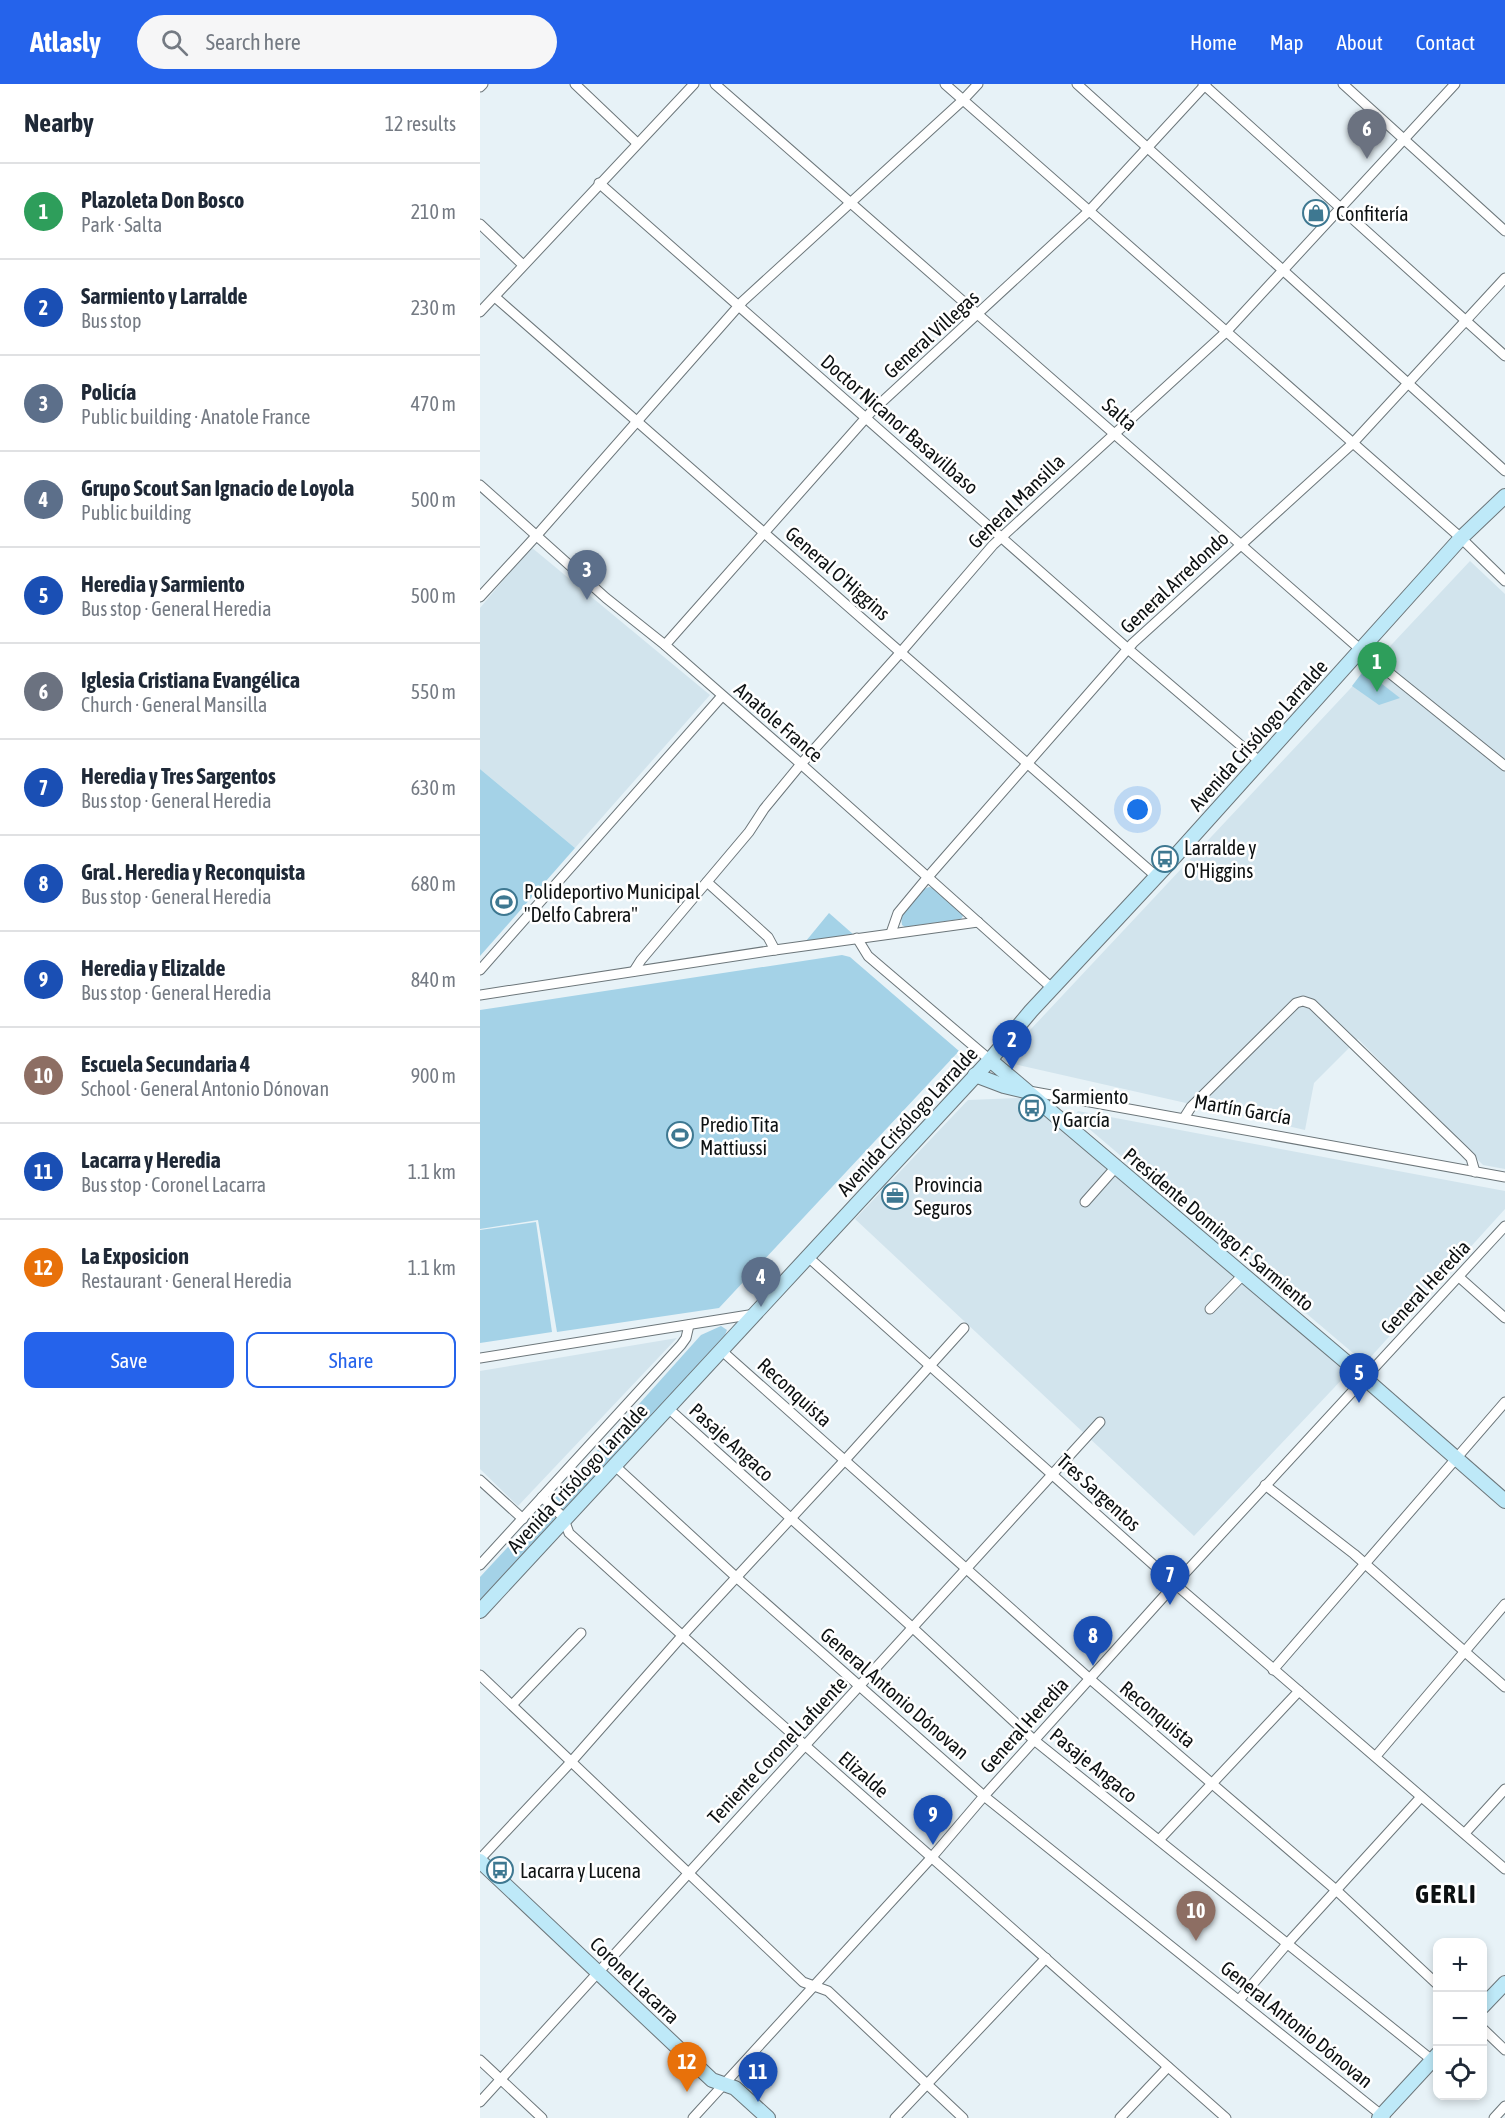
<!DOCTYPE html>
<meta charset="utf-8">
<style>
:root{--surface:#fff;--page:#f6f6f7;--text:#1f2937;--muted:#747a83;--line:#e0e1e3;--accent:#2563eb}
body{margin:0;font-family:"Asap Condensed",sans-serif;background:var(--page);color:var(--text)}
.controls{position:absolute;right:18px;bottom:18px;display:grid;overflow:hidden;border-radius:12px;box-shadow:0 3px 9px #0003}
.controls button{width:54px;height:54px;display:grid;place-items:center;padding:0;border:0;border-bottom:2px solid var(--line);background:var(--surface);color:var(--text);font:30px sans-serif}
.you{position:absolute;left:658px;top:726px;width:21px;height:21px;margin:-15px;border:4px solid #fff;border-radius:50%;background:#1a73e8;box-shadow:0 0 0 9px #1a73e833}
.badge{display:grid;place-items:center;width:39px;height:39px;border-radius:50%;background:var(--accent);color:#fff;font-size:20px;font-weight:700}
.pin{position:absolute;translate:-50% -50px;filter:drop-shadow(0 2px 3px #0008)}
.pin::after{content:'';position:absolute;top:32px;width:21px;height:18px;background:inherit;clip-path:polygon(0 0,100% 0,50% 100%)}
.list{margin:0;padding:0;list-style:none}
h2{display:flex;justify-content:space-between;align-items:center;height:78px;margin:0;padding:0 24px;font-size:26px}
h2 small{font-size:20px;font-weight:400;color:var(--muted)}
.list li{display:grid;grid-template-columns:39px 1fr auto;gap:18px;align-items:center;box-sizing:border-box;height:96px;padding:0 24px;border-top:2px solid var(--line)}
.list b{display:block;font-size:22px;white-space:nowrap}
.list p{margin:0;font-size:20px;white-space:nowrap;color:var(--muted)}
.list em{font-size:20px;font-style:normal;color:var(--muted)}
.actions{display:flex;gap:12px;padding:18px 24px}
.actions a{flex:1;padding:14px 0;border:2px solid var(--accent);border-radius:12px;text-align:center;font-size:21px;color:var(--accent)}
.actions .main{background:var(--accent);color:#fff}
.icon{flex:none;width:33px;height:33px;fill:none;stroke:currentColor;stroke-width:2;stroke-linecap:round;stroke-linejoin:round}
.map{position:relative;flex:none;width:1025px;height:2034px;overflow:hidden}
header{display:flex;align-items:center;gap:36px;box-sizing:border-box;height:84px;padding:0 30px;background:var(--accent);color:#fff}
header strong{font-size:28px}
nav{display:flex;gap:33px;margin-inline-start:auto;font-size:21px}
.search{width:420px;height:54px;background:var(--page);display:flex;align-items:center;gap:15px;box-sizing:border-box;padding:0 21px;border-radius:33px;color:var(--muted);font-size:22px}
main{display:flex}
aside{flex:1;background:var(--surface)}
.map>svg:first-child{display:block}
.built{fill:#d2e4ed}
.green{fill:#a4d2e7}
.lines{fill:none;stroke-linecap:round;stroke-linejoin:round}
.street-casing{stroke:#6c767a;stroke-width:11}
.secondary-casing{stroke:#6c767a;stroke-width:16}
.street{stroke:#fff;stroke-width:9}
.secondary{stroke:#bee9f8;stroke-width:14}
.labels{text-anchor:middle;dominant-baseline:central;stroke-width:5;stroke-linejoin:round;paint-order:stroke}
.poi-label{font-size:20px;fill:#0d1112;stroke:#fff;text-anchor:start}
.street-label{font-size:20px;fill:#0d1112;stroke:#fff}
.district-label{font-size:26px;font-weight:bold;letter-spacing:1.5px;fill:#0d1112;stroke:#fff}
</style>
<header>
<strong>Atlasly</strong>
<div class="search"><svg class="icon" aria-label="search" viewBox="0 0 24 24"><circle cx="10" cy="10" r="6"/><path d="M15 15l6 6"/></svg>Search here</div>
<nav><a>Home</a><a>Map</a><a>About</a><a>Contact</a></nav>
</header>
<main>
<aside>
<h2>Nearby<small>12 results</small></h2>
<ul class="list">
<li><span class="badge" style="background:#2e9e5b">1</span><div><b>Plazoleta Don Bosco</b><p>Park · Salta</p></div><em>210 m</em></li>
<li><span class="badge" style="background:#1a4fb4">2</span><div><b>Sarmiento y Larralde</b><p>Bus stop</p></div><em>230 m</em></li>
<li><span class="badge" style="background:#5c6f8a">3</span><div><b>Policía</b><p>Public building · Anatole France</p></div><em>470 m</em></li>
<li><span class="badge" style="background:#5c6f8a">4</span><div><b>Grupo Scout San Ignacio de Loyola</b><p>Public building</p></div><em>500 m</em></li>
<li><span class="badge" style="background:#1a4fb4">5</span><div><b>Heredia y Sarmiento</b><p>Bus stop · General Heredia</p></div><em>500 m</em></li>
<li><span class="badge" style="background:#6b7280">6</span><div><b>Iglesia Cristiana Evangélica</b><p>Church · General Mansilla</p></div><em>550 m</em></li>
<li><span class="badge" style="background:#1a4fb4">7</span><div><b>Heredia y Tres Sargentos</b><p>Bus stop · General Heredia</p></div><em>630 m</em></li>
<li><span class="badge" style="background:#1a4fb4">8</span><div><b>Gral . Heredia y Reconquista</b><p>Bus stop · General Heredia</p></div><em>680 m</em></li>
<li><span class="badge" style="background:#1a4fb4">9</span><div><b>Heredia y Elizalde</b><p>Bus stop · General Heredia</p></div><em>840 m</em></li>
<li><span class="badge" style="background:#8d6e63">10</span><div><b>Escuela Secundaria 4</b><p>School · General Antonio Dónovan</p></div><em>900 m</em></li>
<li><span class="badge" style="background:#1a4fb4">11</span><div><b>Lacarra y Heredia</b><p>Bus stop · Coronel Lacarra</p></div><em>1.1 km</em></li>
<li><span class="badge" style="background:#e8710a">12</span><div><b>La Exposicion</b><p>Restaurant · General Heredia</p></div><em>1.1 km</em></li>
</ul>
<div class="actions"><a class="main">Save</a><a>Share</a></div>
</aside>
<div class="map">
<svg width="1025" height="2034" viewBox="0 0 1025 2034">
<rect width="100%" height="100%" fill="#e7f2f7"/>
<g class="built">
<path d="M51,463L230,611L95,764L0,685V524Z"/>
<path d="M990,477L1025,510V1085L1003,1081L878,955L834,999L825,1046L521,977Z"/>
<path d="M560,1013L869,1288L714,1452L375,1135L488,1016Z"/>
<path d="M598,1027L1025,1107V1125L887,1277L880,1275L594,1032Z"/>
<path d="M197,1254L38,1422L0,1385V1287Z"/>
</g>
<g class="green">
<path d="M884,586L920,614L899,621L872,602Z"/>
<path d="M0,685L95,764L0,872Z"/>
<path d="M449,803L454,804L482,829L483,832L481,835L425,843L422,841L421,833L444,805Z"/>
<path d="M349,829L374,851L326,857Z"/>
<path d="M362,871L370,873L479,967L239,1224L77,1248L58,1136L0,1145V926Z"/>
<path d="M56,1138L72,1248L0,1259V1146Z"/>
<path d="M241,1242L247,1246L245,1251L85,1426H82L72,1417L221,1251Z"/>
<path d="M66,1422L76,1431L75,1435L0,1517V1493Z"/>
</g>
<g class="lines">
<defs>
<g id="street">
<path d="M95,0L157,59"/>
<path d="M235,0L881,566L1025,682"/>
<path d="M465,0L981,454L1025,497"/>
<path d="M597,0L1025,387"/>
<path d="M723,0L1025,272"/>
<path d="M863,0L1025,147"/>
<path d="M0,3L3,0"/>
<path d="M119,99L648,565L779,677"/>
<path d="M0,140L43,181"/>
<path d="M15,213L677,793"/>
<path d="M0,228L214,0"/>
<path d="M0,401L126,514L185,561L321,680L573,905"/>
<path d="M0,513L57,451L263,217L483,16L498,0"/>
<path d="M185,561L391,328L609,127L726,0"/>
<path d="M227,798L288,853L295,866"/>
<path d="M411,849L418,829L447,794L653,559L872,360L1025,194"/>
<path d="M377,854L388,872L510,976"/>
<path d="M0,886L242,612"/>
<path d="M154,887L161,876L269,748L284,725L321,680L421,568L513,461L746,248L975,0"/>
<path d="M0,911L295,866L498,838"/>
<path d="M549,1007L1025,1093"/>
<path d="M704,1034L711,1023L816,919L823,917L832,920L984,1067L991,1074L995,1088"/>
<path d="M605,1118L636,1083"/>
<path d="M328,1173L695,1500L1025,1785"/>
<path d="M979,1193L1025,1234"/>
<path d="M730,1225L763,1191"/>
<path d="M242,1267L610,1595L856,1806L958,1901"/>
<path d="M0,1274L275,1230"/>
<path d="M188,1324L433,1544L554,1656L952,1976"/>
<path d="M134,1381L256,1493L504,1712L905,2034"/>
<path d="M0,1396L43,1435"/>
<path d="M785,1401L874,1470L1025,1603"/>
<path d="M62,1413L83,1433L89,1449L267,1610L746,2034"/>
<path d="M0,1481L201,1261L206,1254L209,1241"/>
<path d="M793,1586L1025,1318"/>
<path d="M0,1591L323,1898L348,1907L483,2034"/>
<path d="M32,1621L101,1549"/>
<path d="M896,1672L1025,1520"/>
<path d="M985,1749L1025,1705"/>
<path d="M679,1756L819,1607"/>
<path d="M0,1775L91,1678L202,1552L365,1376L484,1244"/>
<path d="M759,1916L807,1860L941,1713"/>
<path d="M1002,1944L1025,1966"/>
<path d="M0,1976L62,2034"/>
<path d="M0,2018L620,1338"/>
<path d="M213,2034L452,1773L504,1712L695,1500L1025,1142"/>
<path d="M415,2034L566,1874"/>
<path d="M640,2034L688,1983"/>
<path d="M1014,2034L1025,2022"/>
</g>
<g id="secondary">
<path d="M510,976L865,1277L1025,1417"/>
<path d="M495,991L524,1002L545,1007"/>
<path d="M0,1527L510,976L551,927L689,779L981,454L1025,412"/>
<path d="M0,1777L232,1996L255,2004L288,2034"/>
<path d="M1002,1923L1025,1899"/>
<path d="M899,2034L958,1970"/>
</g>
</defs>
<use href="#street" class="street-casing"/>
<use href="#secondary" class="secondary-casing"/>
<use href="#street" class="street"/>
<use href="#secondary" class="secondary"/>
</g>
<defs>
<symbol id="shop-ring" viewBox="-11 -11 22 22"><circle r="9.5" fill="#fff" stroke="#3e7891" stroke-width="1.5"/><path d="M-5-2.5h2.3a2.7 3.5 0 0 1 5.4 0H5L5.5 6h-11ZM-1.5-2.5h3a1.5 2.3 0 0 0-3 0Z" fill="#3e7891"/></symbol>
<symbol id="bus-ring" viewBox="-11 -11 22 22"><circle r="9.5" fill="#fff" stroke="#3e7891" stroke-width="1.5"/><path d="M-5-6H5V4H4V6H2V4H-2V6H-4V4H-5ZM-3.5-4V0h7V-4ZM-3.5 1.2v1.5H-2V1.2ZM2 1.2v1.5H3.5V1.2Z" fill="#3e7891"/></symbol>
<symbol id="stadium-ring" viewBox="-11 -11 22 22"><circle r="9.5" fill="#fff" stroke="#3e7891" stroke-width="1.5"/><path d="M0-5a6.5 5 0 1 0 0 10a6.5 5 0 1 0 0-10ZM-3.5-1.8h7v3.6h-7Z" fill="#3e7891"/></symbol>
<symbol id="office-ring" viewBox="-11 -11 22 22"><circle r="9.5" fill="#fff" stroke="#3e7891" stroke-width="1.5"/><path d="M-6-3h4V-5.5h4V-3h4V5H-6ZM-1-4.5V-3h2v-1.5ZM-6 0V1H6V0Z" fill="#3e7891"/></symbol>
</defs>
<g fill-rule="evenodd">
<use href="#shop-ring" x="821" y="114" width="30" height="30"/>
<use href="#bus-ring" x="670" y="760" width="30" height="30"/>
<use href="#stadium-ring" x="9" y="803" width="30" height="30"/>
<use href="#bus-ring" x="537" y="1009" width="30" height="30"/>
<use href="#stadium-ring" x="185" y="1036" width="30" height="30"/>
<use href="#office-ring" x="400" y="1097" width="30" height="30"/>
<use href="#bus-ring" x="5" y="1771" width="30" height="30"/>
</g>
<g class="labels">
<g class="poi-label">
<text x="856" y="129">Confitería</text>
<text x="704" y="763">Larralde y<tspan x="704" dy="23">O'Higgins</tspan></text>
<text x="44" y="807">Polideportivo Municipal<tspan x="44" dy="23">"Delfo Cabrera"</tspan></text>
<text x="572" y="1012">Sarmiento<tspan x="572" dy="23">y García</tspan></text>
<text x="220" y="1040">Predio Tita<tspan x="220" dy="23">Mattiussi</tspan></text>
<text x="434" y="1100">Provincia<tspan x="434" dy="23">Seguros</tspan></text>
<text x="40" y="1786">Lacarra y Lucena</text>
</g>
<g class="street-label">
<text transform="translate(451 250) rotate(-42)">General Villegas</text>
<text transform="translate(640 330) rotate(41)">Salta</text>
<text transform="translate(420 340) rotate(41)">Doctor Nicanor Basavilbaso</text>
<text transform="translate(536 417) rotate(-44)">General Mansilla</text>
<text transform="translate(358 489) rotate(41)">General O'Higgins</text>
<text transform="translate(694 498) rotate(-43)">General Arredondo</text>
<text transform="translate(299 638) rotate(41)">Anatole France</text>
<text transform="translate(778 651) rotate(-48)">Avenida Crisólogo Larralde</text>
<text transform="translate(763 1025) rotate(10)">Martín García</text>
<text transform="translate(427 1037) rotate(-47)">Avenida Crisólogo Larralde</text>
<text transform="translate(739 1145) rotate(40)">Presidente Domingo F. Sarmiento</text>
<text transform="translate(945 1203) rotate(-47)">General Heredia</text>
<text transform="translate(315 1308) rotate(42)">Reconquista</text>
<text transform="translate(252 1358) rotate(42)">Pasaje Angaco</text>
<text transform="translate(97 1394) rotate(-47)">Avenida Crisólogo Larralde</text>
<text transform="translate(619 1408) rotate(42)">Tres Sargentos</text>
<text transform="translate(415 1609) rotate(41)">General Antonio Dónovan</text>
<text transform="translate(678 1630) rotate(40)">Reconquista</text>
<text transform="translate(544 1641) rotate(-48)">General Heredia</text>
<text transform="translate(297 1666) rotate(-47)">Teniente Coronel Lafuente</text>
<text transform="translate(614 1681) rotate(39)">Pasaje Angaco</text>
<text transform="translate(384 1690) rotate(41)">Elizalde</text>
<text transform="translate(155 1896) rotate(44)">Coronel Lacarra</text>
<text transform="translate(817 1940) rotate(39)">General Antonio Dónovan</text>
</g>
<g class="district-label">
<text x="966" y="1810">GERLI</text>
</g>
</g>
</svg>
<div class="controls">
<button>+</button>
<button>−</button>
<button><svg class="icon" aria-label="locate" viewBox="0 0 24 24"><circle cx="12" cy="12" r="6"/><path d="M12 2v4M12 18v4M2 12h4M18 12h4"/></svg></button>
</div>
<div class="you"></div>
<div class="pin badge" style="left:897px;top:608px;background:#2e9e5b">1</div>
<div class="pin badge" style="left:532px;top:986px;background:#1a4fb4">2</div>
<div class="pin badge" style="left:107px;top:516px;background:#5c6f8a">3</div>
<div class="pin badge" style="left:281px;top:1223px;background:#5c6f8a">4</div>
<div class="pin badge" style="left:879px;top:1319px;background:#1a4fb4">5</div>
<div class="pin badge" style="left:887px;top:75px;background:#6b7280">6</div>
<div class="pin badge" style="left:690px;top:1521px;background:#1a4fb4">7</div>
<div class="pin badge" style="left:613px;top:1582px;background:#1a4fb4">8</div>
<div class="pin badge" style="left:453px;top:1761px;background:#1a4fb4">9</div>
<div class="pin badge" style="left:716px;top:1857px;background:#8d6e63">10</div>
<div class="pin badge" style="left:278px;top:2018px;background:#1a4fb4">11</div>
<div class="pin badge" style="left:207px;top:2008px;background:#e8710a">12</div>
</div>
</main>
